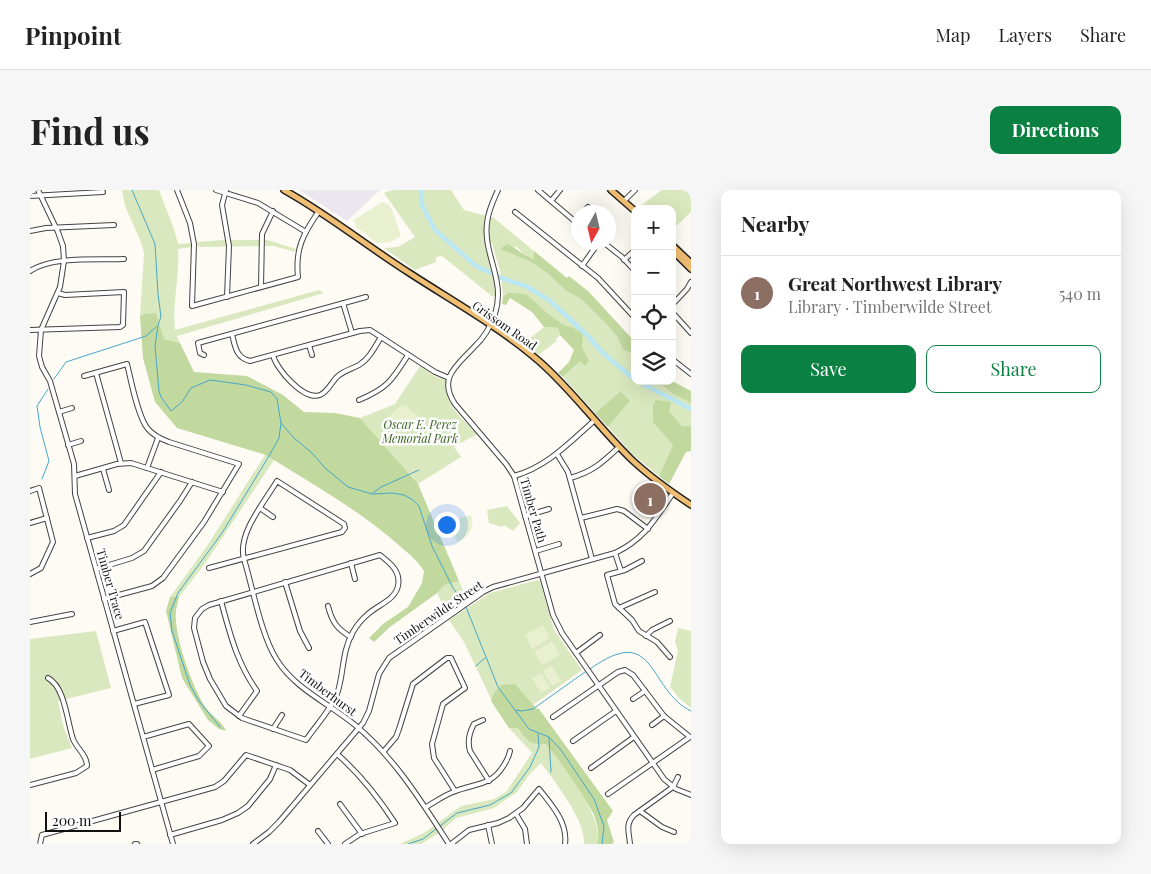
<!DOCTYPE html>
<meta charset="utf-8">
<style>
:root{--surface:#fff;--page:#f6f6f6;--text:#222;--muted:#767676;--line:#e0e0e0;--accent:#0b8043}
body{margin:0;font-family:"Playfair Display",serif;background:var(--page);color:var(--text)}
.controls{position:absolute;right:15px;top:15px;display:grid;overflow:hidden;border-radius:10px;box-shadow:0 5px 20px #0002}
.controls button{width:45px;height:45px;display:grid;place-items:center;padding:0;border:0;border-bottom:1px solid var(--line);background:var(--surface);color:var(--text);font:25px sans-serif}
.compass{position:absolute;left:541px;top:15px;width:45px;height:45px;border-radius:50%;background:var(--surface);box-shadow:0 5px 20px #0002;rotate:188deg}
.scale{position:absolute;left:15px;bottom:12px;width:76px;box-sizing:border-box;padding-left:5px;border:2px solid #101010;border-top:0;font-size:14px;line-height:18px;white-space:nowrap;color:#101010;-webkit-text-stroke:4px #fff;paint-order:stroke}
.you{position:absolute;left:416px;top:334px;width:18px;height:18px;margin:-12px;border:4px solid #fff;border-radius:50%;background:#1a73e8;box-shadow:0 0 0 8px #1a73e833}
.badge{display:grid;place-items:center;width:32px;height:32px;border-radius:50%;background:var(--accent);color:#fff;font-size:16px;font-weight:700}
.pin{position:absolute;translate:-50% -50%;border:2px solid #fff;box-shadow:0 1px 5px #0006}
.list{margin:0;padding:0;list-style:none}
h2{display:flex;justify-content:space-between;align-items:center;height:65px;margin:0;padding:0 20px;font-size:21px}
h2 small{font-size:16px;font-weight:400;color:var(--muted)}
.list li{display:grid;grid-template-columns:32px 1fr auto;gap:15px;align-items:center;box-sizing:border-box;height:75px;padding:0 20px;border-top:1px solid var(--line)}
.list b{display:block;font-size:19px;white-space:nowrap}
.list p{margin:0;font-size:16px;white-space:nowrap;color:var(--muted)}
.list em{font-size:16px;font-style:normal;color:var(--muted)}
.actions{display:flex;gap:10px;padding:15px 20px}
.actions a{flex:1;padding:11px 0;border:1px solid var(--accent);border-radius:10px;text-align:center;font-size:18px;color:var(--accent)}
.actions .main{background:var(--accent);color:#fff}
.icon{flex:none;width:28px;height:28px;fill:none;stroke:currentColor;stroke-width:2;stroke-linecap:round;stroke-linejoin:round}
.map{position:relative;flex:none;width:661px;height:654px;overflow:hidden;border-radius:10px}
header{display:flex;align-items:center;gap:30px;box-sizing:border-box;height:70px;padding:0 25px;background:var(--surface);border-bottom:1px solid var(--line)}
header strong{font-size:24px}
nav{display:flex;gap:28px;margin-inline-start:auto;font-size:18px}
.intro{display:flex;align-items:center;justify-content:space-between;box-sizing:border-box;height:120px;padding:0 30px}
h1{margin:0;font-size:35px}
.button{padding:12px 22px;border-radius:10px;background:var(--accent);color:#fff;font-size:18px;font-weight:700}
main{display:flex;gap:30px;padding:0 30px}
aside{flex:1;background:var(--surface);border-radius:10px;box-shadow:0 5px 20px #0002}
.map>svg:first-child{display:block}
.industrial{fill:#ece6ee}
.green{fill:#dae8bf}
.forest{fill:#c1d89f}
.pitch{fill:#e9f0d0}
.lines{fill:none;stroke-linecap:round;stroke-linejoin:round}
.stream{stroke:#46a7c6;stroke-width:1}
.river{stroke:#bbe7f3;stroke-width:4.5}
.minor-casing{stroke:#434343;stroke-width:6}
.major-casing{stroke:#212121;stroke-width:8}
.minor{stroke:#fff;stroke-width:4}
.major{stroke:#f0be72;stroke-width:5}
.labels{text-anchor:middle;dominant-baseline:central;stroke-width:5;stroke-linejoin:round;paint-order:stroke}
.street-label{font-size:12px;fill:#101010;stroke:#fff}
.park-label{font-size:12px;font-style:italic;fill:#3b6523;stroke:#fff}
</style>
<header>
<strong>Pinpoint</strong>
<nav><a>Map</a><a>Layers</a><a>Share</a></nav>
</header>
<div class="intro"><h1>Find us</h1><a class="button">Directions</a></div>
<main>
<div class="map">
<svg width="661" height="654" viewBox="0 0 661 654">
<rect width="100%" height="100%" fill="#fefbf4"/>
<path class="industrial" d="M269,0H350L317,31Z"/>
<g class="green">
<path d="M92,0H129L144,39L148,54L162,53V57L148,59C150,86 142,113 145,140L289,100L294,103L147,146L150,153L134,149L126,124H115L110,126L114,63L111,52L95,16Z"/>
<path d="M363,0H421L434,20L464,28L504,61V69L496,67L487,57L471,59L501,72L517,83L535,100L551,109L579,137L588,148L593,160L602,163L604,167L600,176L605,186V191H627L643,204L661,213V236H652L639,221L640,212L635,245L643,255L629,286L602,264L578,237L600,211L591,201L565,223L533,187C556,166 556,165 542,137L534,135L516,122L478,103L473,106L471,85L462,53L455,51L464,89L465,106L463,107L412,66L406,67V72L385,80L354,58L368,57L385,47L354,3Z"/>
<path d="M632,0H661V22L644,38L642,36V19H613L610,16Z"/>
<path d="M192,50H238L266,59L265,62L244,56L168,57L167,52Z"/>
<path d="M514,137L528,138L530,145L526,149L527,151L508,165L493,152L497,146L500,148Z"/>
<path d="M390,176L406,187L416,190C414,215 431,227 447,244L424,257L431,267L388,294L330,228L365,214Z"/>
<path d="M235,265L244,270L174,375L149,407H140L177,356Z"/>
<path d="M477,316L490,333L483,341L474,335L472,337L459,333L457,320Z"/>
<path d="M507,390L510,391L524,440L552,480L503,515L484,494L464,503L462,511L434,452L419,430L460,403Z"/>
<path d="M429,391L435,404L443,402L444,404L417,423L407,403L415,395Z"/>
<path d="M648,438L661,441V518L649,508L640,497L648,460L645,452Z"/>
<path d="M66,441L81,498L28,511L33,535L42,558L0,569V449Z"/>
<path d="M488,537C497,549 500,556 516,554C532,574 575,628 567,654H554C556,631 525,592 511,573L499,585L487,602L464,618L426,628L409,643L391,654H370L394,643L431,616L464,609L476,602L502,563L479,538Z"/>
</g>
<g class="forest">
<path d="M477,54C487,58 493,66 504,69V61L537,88L539,86L559,102L605,152V186L600,176L604,167L602,163L593,160L588,148L579,137L551,109L535,100L517,83L501,72L470,59Z"/>
<path d="M478,103L496,104L516,122L534,135L542,137L553,144L552,157L559,171L555,176L550,171L533,187L528,183L539,172L544,160L530,145L528,138L514,137L502,122L480,108L476,115L472,114L473,106Z"/>
<path d="M126,123L134,149L150,153L164,182L217,186L253,205L274,222L305,223L330,228L388,294L429,391L415,395L407,403L360,437L344,452L339,448L353,434L378,417L392,393L394,381C388,371 379,364 371,357C332,322 287,297 244,270L233,264L147,238L125,212L113,168L110,126L115,124Z"/>
<path d="M627,191H642L661,201V213L643,204Z"/>
<path d="M591,201L600,211L578,237L565,223Z"/>
<path d="M626,210L641,212L639,221L652,236H661V261L656,262L639,294L629,286L643,255L623,232V215Z"/>
<path d="M140,407H149C147,415 145,422 146,430C147,453 163,499 176,518C182,526 193,532 196,541L189,539L178,530L152,488L136,421Z"/>
<path d="M485,494L506,518L509,519L583,621L577,630L584,652L582,654H567C570,645 567,632 563,623C551,601 532,574 516,554C500,556 497,550 488,538H479L461,511L464,503L471,495Z"/>
</g>
<g class="pitch">
<path d="M352,12L358,14L362,20L371,46L360,52L347,53L326,37L324,30Z"/>
<path d="M375,215L390,228L385,237L375,242L363,237L357,229L370,216Z"/>
<path d="M441,325C445,337 439,347 427,352L419,332L420,331Z"/>
<path d="M513,435L520,448L502,459L495,445Z"/>
<path d="M522,451L530,465L512,475L504,462Z"/>
<path d="M522,476L531,491L522,496L513,481Z"/>
<path d="M511,483L520,498L511,503L502,488Z"/>
</g>
<g class="lines">
<g class="stream">
<path d="M102,0L125,54L128,104L131,127L128,135L125,156L129,201L131,207L141,221L152,212L161,198L180,190L216,195L241,202L247,209L251,233L264,248L282,263L295,278L318,297L342,304L362,303L374,305L383,310L389,316L402,356L423,398L434,413"/>
<path d="M24,189L36,172L116,146L126,137"/>
<path d="M12,289L19,271L10,237L7,216L18,199"/>
<path d="M343,303L351,297L389,280"/>
<path d="M436,417L468,497L499,539L519,547L531,560L564,609L574,636L572,654"/>
<path d="M446,476L455,468"/>
<path d="M560,479C627,431 617,500 661,521"/>
<path d="M486,520L491,521L503,519L555,482"/>
<path d="M190,537L169,511L160,495L142,441L140,423L148,403L192,343L239,266L249,248L251,233"/>
<path d="M519,548L521,582"/>
<path d="M410,636L427,623L460,615L481,603L500,577L509,557L508,544"/>
<path d="M378,654L393,649L406,639"/>
</g>
<g class="river">
<path d="M391,0L392,15L405,40L446,76L474,89L496,96L515,108"/>
<path d="M519,110L557,145L573,163L605,190"/>
<path d="M607,191L661,219"/>
</g>
<defs>
<g id="minor">
<path d="M8,0L28,42L33,56L34,71L30,97L11,140L9,166L12,177L20,191L44,274L45,304L143,654"/>
<path d="M147,0L160,33L164,54L162,116L268,87C265,59 273,44 289,21"/>
<path d="M186,0L228,13L276,42"/>
<path d="M196,0L192,15L199,56L197,107"/>
<path d="M468,0C463,11 458,21 457,33C453,65 476,90 465,124C461,135 454,148 445,156C428,175 407,187 425,214L476,274L484,286L523,425L532,443L634,589L646,599L661,605"/>
<path d="M508,0L548,34"/>
<path d="M0,6L73,2"/>
<path d="M521,11L530,0"/>
<path d="M594,11L605,0"/>
<path d="M485,22L568,88L605,128"/>
<path d="M553,22L558,17"/>
<path d="M578,40L581,37"/>
<path d="M0,41L16,38L84,35"/>
<path d="M573,52L592,67L605,81"/>
<path d="M594,70L605,60"/>
<path d="M552,76L569,52"/>
<path d="M0,81C22,66 67,70 94,69"/>
<path d="M231,97L232,44L243,21"/>
<path d="M313,113L322,143"/>
<path d="M642,115L657,99L661,92"/>
<path d="M642,122L661,143"/>
<path d="M0,140L90,137L93,135L94,102L35,105L28,103"/>
<path d="M202,144C205,156 206,168 220,171L330,141L340,140L405,182L419,188"/>
<path d="M279,155L282,165"/>
<path d="M174,165L170,163L168,153L336,107"/>
<path d="M243,165C246,179 274,211 290,205C298,202 302,191 308,186C315,180 322,179 329,175C339,169 345,157 351,147"/>
<path d="M642,169L661,184"/>
<path d="M66,183L91,273"/>
<path d="M54,186L97,174C101,190 108,228 118,239C124,246 131,249 139,252L209,274L174,332L133,388L122,396L74,409"/>
<path d="M329,210C358,198 362,190 378,165"/>
<path d="M29,222L42,218"/>
<path d="M38,255L51,251"/>
<path d="M527,264L538,282L562,369"/>
<path d="M117,278L128,248"/>
<path d="M73,279L79,300"/>
<path d="M45,286L87,274L101,273L193,302"/>
<path d="M484,286C517,277 540,252 565,230"/>
<path d="M540,288C562,282 572,273 589,257"/>
<path d="M0,301L9,298L23,352L11,378L0,384"/>
<path d="M230,318L243,327"/>
<path d="M495,326L519,319"/>
<path d="M551,328L587,319L594,321L618,339"/>
<path d="M0,333L17,328"/>
<path d="M57,348L84,341L94,335L131,282"/>
<path d="M506,361L529,354"/>
<path d="M585,363L591,381"/>
<path d="M350,365C360,373 371,381 368,396C365,410 348,415 338,424C332,429 327,435 323,442C312,461 314,481 308,501C302,519 286,535 276,550L212,528L196,516L180,489L173,472L164,438L165,428L172,419L179,415Z"/>
<path d="M612,371L595,380L577,385L585,414L602,430L609,441L627,452L640,467"/>
<path d="M321,373L325,389"/>
<path d="M179,378L312,342L315,338L314,334L247,291C234,313 207,344 214,369C223,399 231,445 247,470C265,499 300,514 325,535C365,568 391,611 419,654"/>
<path d="M66,379L102,368L114,361L150,311L162,292"/>
<path d="M255,392L270,441L279,458"/>
<path d="M191,411C200,444 207,473 227,501L209,526"/>
<path d="M298,416C302,432 307,439 321,447"/>
<path d="M589,418L625,402"/>
<path d="M0,432L42,424"/>
<path d="M83,441L115,432L139,505L104,514"/>
<path d="M616,446L622,440L640,431"/>
<path d="M546,463L570,445"/>
<path d="M603,509L615,501"/>
<path d="M523,527L588,482L595,480L603,485L634,526L660,547L578,604"/>
<path d="M453,530L444,534C439,543 437,551 440,561L459,591"/>
<path d="M622,535L634,526"/>
<path d="M243,539L252,525"/>
<path d="M113,547L159,534L179,556L169,566L122,580"/>
<path d="M543,551L586,521"/>
<path d="M354,561L366,547L369,539L383,494L417,468H421L435,498L413,514L402,554L404,568L425,601"/>
<path d="M307,564C330,584 348,607 365,633L330,644L315,654"/>
<path d="M561,578L604,547"/>
<path d="M0,595L46,583L57,576C57,565 47,559 43,549C37,531 35,497 18,488"/>
<path d="M643,597L648,587"/>
<path d="M310,614L332,644"/>
<path d="M396,617C405,612 413,606 423,602C444,593 461,597 474,575C477,570 479,567 480,561"/>
<path d="M610,621L632,637L644,642"/>
<path d="M486,624L495,639L497,654"/>
<path d="M458,635L462,654"/>
<path d="M288,641L298,654"/>
<path d="M140,645L192,630L208,623L218,616L240,589L246,575"/>
<path d="M10,654L12,645L185,597L194,591L216,565L260,580L280,595"/>
<path d="M105,654H107"/>
<path d="M223,654L239,642L249,632L333,533L339,521L349,484L359,468L453,402L463,397L585,363C615,349 625,329 643,303"/>
<path d="M421,654L439,640L468,633L479,628L493,618L509,599C522,615 538,633 535,654"/>
<path d="M600,654C599,642 595,634 604,625L643,597"/>
</g>
<g id="major">
<path d="M254,0C299,25 338,57 381,84C424,112 471,138 510,172C543,201 569,238 601,269C619,286 640,301 661,315"/>
<path d="M581,0L605,21"/>
<path d="M642,55L661,73"/>
<path d="M642,60L661,79"/>
</g>
</defs>
<use href="#minor" class="minor-casing"/>
<use href="#major" class="major-casing"/>
<use href="#minor" class="minor"/>
<use href="#major" class="major"/>
</g>
<g class="labels">
<g class="street-label">
<text transform="translate(475 135) rotate(35)">Grissom Road</text>
<text transform="translate(504 320) rotate(74)">Timber Path</text>
<text transform="translate(81 394) rotate(74)">Timber Trace</text>
<text transform="translate(408 422) rotate(-34)">Timberwilde Street</text>
<text transform="translate(298 502) rotate(37)">Timberhurst</text>
</g>
<g class="park-label">
<text x="390" y="234">Oscar E. Perez<tspan x="390" dy="14">Memorial Park</tspan></text>
</g>
</g>
</svg>
<div class="controls">
<button>+</button>
<button>−</button>
<button><svg class="icon" aria-label="locate" viewBox="0 0 24 24"><circle cx="12" cy="12" r="6"/><path d="M12 2v4M12 18v4M2 12h4M18 12h4"/></svg></button>
<button><svg class="icon" aria-label="layers" viewBox="0 0 24 24"><path d="M12 4l9 5-9 5-9-5zM3 14l9 5 9-5"/></svg></button>
</div>
<svg class="compass" viewBox="-18 -18 36 36"><path d="M0-13l5 13h-10z" fill="#e53935"/><path d="M0 13l5-13h-10z" fill="#767676"/></svg>
<div class="scale">200 m</div>
<div class="you"></div>
<div class="pin badge" style="left:620px;top:309px;background:#8d6e63">1</div>
</div>
<aside>
<h2>Nearby<small></small></h2>
<ul class="list">
<li><span class="badge" style="background:#8d6e63">1</span><div><b>Great Northwest Library</b><p>Library · Timberwilde Street</p></div><em>540 m</em></li>
</ul>
<div class="actions"><a class="main">Save</a><a>Share</a></div>
</aside>
</main>
